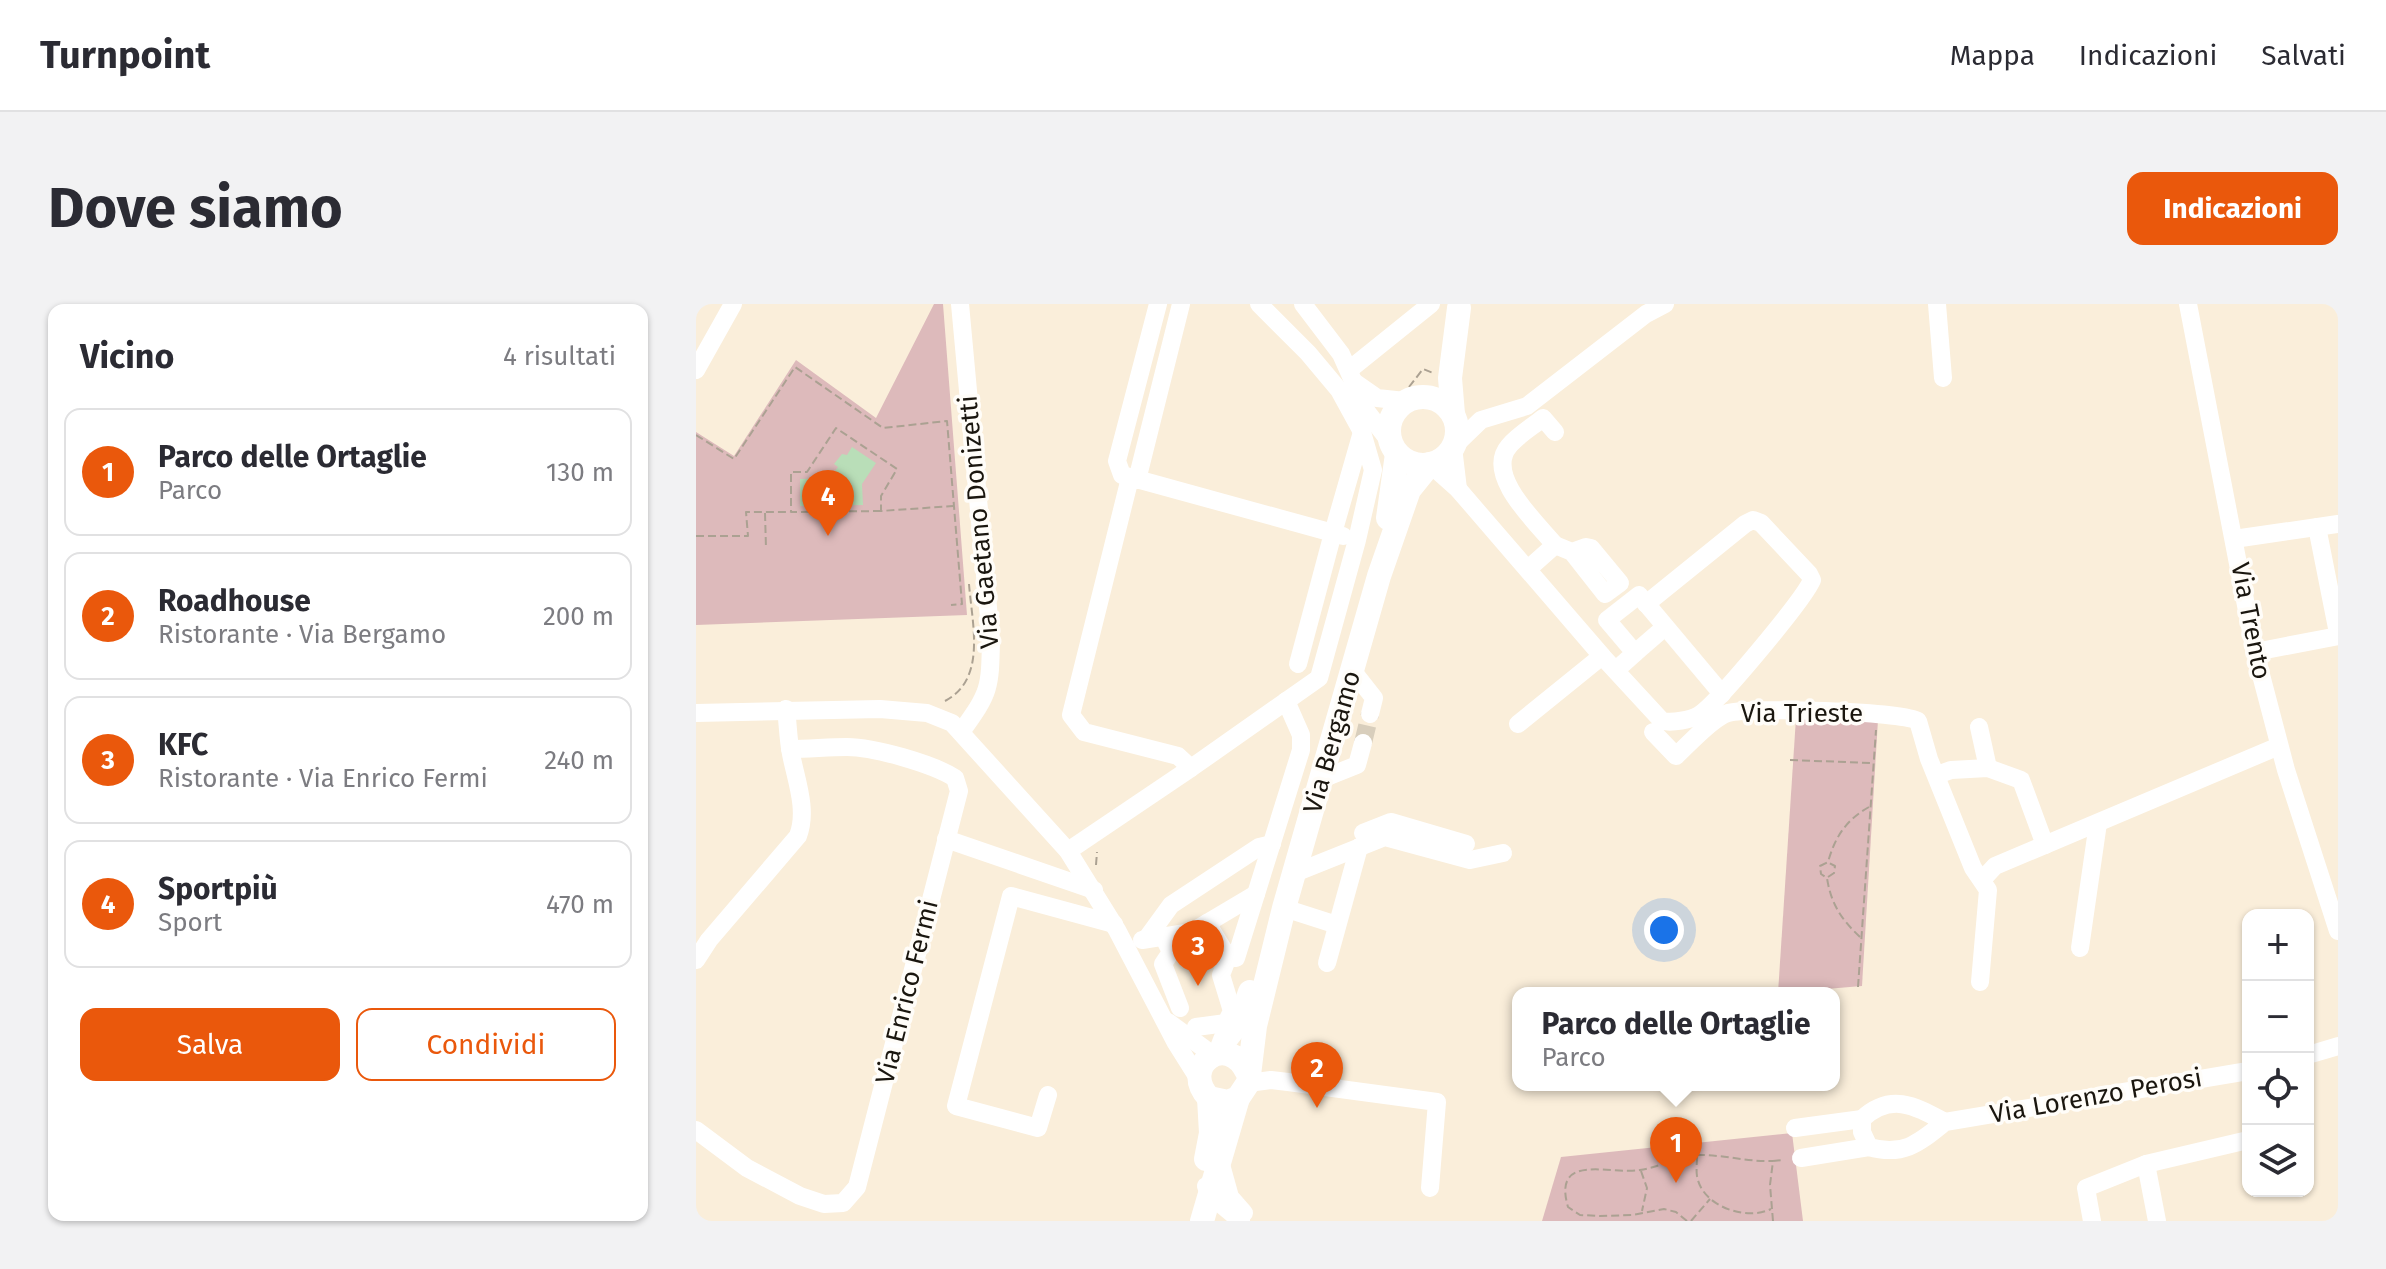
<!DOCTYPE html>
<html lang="it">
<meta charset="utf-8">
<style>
:root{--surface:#fff;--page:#f2f2f3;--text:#2b2b33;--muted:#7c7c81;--line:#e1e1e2;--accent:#ea580c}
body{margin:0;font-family:"Fira Sans",sans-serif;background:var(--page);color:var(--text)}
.controls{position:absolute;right:24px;bottom:24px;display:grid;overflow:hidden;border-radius:16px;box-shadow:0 2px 6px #0004}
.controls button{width:72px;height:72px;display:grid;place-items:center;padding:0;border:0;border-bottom:2px solid var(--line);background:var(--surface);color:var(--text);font:40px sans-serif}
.you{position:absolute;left:968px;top:626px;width:28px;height:28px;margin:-20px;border:6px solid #fff;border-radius:50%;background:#1a73e8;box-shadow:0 0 0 12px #1a73e833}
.badge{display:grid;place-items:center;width:52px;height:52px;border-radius:50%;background:var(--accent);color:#fff;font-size:26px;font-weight:700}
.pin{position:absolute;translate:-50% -66px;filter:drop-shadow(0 2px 4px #0008)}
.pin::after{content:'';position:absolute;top:42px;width:28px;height:24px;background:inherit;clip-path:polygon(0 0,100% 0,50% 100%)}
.popup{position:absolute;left:816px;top:683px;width:328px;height:104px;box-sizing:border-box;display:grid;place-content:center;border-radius:16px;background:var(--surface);filter:drop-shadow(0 2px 6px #0005);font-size:26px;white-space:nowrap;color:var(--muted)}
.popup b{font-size:30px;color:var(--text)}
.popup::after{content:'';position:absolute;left:50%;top:100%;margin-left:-16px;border:16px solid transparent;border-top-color:var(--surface)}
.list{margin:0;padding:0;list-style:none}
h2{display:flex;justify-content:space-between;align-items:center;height:104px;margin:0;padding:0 32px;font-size:34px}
h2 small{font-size:26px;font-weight:400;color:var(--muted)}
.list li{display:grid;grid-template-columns:52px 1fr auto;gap:24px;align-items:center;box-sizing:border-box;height:128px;margin:0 16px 16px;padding:0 16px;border:2px solid var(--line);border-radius:16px}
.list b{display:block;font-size:30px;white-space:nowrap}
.list p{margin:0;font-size:26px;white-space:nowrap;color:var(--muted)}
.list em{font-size:26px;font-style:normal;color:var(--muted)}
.actions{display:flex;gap:16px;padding:24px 32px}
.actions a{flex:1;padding:18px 0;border:2px solid var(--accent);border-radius:16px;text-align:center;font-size:28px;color:var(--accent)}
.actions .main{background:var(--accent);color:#fff}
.icon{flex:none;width:44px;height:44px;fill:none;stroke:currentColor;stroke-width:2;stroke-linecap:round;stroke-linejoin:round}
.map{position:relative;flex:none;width:1642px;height:917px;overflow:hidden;border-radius:16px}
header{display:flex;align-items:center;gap:48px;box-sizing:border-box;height:112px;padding:0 40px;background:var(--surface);border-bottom:2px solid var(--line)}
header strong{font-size:38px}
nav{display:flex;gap:44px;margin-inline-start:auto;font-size:28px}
.intro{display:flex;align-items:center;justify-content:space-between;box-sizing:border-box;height:192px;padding:0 48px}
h1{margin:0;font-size:56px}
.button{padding:20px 36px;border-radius:16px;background:var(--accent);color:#fff;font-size:28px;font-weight:700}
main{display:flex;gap:48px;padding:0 48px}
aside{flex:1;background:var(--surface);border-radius:16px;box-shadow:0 2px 6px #0004}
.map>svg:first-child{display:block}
.green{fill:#ddbabb}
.water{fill:#b9deb8}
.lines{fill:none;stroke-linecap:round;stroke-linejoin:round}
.minor-tunnel{stroke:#d8cebc;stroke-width:18;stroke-dasharray:18 9;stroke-linecap:butt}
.path{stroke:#aba192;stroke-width:2;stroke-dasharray:8 4;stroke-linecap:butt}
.minor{stroke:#fff;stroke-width:18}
.major{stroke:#fff;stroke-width:24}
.labels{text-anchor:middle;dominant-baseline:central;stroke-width:7;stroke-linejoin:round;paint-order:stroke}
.street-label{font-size:26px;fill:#1a160f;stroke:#fffdf9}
</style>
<header>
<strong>Turnpoint</strong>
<nav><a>Mappa</a><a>Indicazioni</a><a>Salvati</a></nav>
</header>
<div class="intro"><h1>Dove siamo</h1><a class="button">Indicazioni</a></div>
<main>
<aside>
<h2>Vicino<small>4 risultati</small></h2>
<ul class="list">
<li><span class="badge">1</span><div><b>Parco delle Ortaglie</b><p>Parco</p></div><em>130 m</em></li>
<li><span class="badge">2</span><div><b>Roadhouse</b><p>Ristorante · Via Bergamo</p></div><em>200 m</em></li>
<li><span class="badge">3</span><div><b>KFC</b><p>Ristorante · Via Enrico Fermi</p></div><em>240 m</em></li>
<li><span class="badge">4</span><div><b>Sportpiù</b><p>Sport</p></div><em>470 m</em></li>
</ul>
<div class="actions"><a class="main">Salva</a><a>Condividi</a></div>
</aside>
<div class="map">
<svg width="1642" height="917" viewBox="0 0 1642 917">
<rect width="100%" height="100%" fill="#faeeda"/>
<g class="green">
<path d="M238,0H247L271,311L0,321V128L38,152L100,56L180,114Z"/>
<path d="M1100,414L1182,416L1166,682L1082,689Z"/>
<path d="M1096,829L1107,917H846L865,853Z"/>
</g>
<path class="water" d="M156,143L180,159L166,180L167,201L104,202V175L134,174L142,163L138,160L146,150L151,151Z"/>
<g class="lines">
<path class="minor-tunnel" d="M667,439L674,410"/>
<g class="path">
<path d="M713,83L727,65L737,69"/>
<path d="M0,131L38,155L99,63L187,124L251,117L266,300L255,301"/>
<path d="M185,207L95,208V168H111L140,124L201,165L185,192V207L257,202"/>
<path d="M69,209L70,244"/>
<path d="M0,232H52L50,208H94"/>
<path d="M249,397C291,375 276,320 273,280"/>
<path d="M1094,456L1176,459"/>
<path d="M400,561L401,548"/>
<path d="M1132,573L1138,569L1139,562L1133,559"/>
<path d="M1164,633C1145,615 1135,600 1131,574L1125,570L1124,562L1132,558C1139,533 1150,516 1173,503"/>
<path d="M1162,683L1180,426"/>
<path d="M1001,853C1001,859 1000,866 1001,872C1006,903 1051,917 1075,905"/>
<path d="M945,867L951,884L946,907"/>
<path d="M991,917L980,908L968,905L936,911L904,912L884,911L872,903C856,848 914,871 944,866C965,863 980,852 1004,851C1029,851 1052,858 1077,857"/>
<path d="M995,917L1014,895"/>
<path d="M1077,917L1074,881L1077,857L1088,856"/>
</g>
<g class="minor">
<path d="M264,0L295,336C294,385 294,388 265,428"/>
<path d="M462,0L421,157L426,171L637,229L666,128"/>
<path d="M607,0L645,50L671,108L695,139"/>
<path d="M1241,0L1247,74"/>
<path d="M1492,0L1559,348L1590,466L1642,627"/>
<path d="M0,66L37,0"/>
<path d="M653,66L735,0"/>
<path d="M658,78L681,94L709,97"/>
<path d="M734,160L762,185L906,352L966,417C977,419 994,416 1003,411C1021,400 1108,295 1116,276L1113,270L1065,219L1057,216L1049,220L950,300"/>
<path d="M434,174L375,411L388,428L482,452L495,464L623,374L661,236L677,166L666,128L643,86L612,49L563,0"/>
<path d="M441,176L485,0"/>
<path d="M762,185L757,143L785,116L831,102L950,10L969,0"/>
<path d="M1621,223L1642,329"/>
<path d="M1538,235L1642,220"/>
<path d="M859,241L876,248L909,290L924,279L895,244L890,243L876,248"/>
<path d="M832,265L859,241C841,219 788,171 813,142C822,131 836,123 847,114L859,128"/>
<path d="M1559,348L1642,332"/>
<path d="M939,349L969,323"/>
<path d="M602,360L637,229L647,232"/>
<path d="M656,366L678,394L674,410"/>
<path d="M920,366L939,349L911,316L943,291L1026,390"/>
<path d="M0,409L184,405L231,409L256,419L372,547L421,626L480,739L502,774"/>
<path d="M822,420L906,352"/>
<path d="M1283,423L1292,464"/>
<path d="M957,428L980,452C992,441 1017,413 1032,409C1054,403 1205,407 1222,417L1233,455L1277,564L1292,586L1284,678"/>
<path d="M1241,471L1255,466L1292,464L1325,476L1349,541"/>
<path d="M626,475L661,461L667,439"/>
<path d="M667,529L695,518L770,540"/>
<path d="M250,535L398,586"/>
<path d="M372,547L495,464"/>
<path d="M599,569L689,533L774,556L807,549"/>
<path d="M1287,575L1299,562L1583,442"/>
<path d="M588,604L641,621"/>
<path d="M511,619L532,653L540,654L605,446V431L590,397"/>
<path d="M467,632L475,648L467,660L484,704"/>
<path d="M451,634L475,601L563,543L576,540"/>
<path d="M446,636L496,628L560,590"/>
<path d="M1384,644L1402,519"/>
<path d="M0,656L13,636L102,532C112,506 100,476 95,450C92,435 92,420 90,405"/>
<path d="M631,659L663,543"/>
<path d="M472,718L517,751"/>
<path d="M500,723L530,719L536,707L525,671L532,653"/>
<path d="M1612,751L1642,742"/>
<path d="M552,779L575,776L592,778L741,798L734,884"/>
<path d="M352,791L342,824L260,802L315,592L418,620"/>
<path d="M1249,818C1219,802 1195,788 1166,815V828L1173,843C1208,853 1224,838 1249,818L1552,767"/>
<path d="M1099,824L1166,815"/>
<path d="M0,826L51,864L104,892L128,900L147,899L161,883L263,487L259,474C237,460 178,443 151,443C132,443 113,445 94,445"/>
<path d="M1105,854L1173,843"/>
<path d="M524,857L534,893L548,909"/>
<path d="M1450,860L1461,917"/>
<path d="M510,882L514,891L545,917"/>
<path d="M1396,917L1390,884L1450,860L1552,836"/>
</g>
<g class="major">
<circle cx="727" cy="127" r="34"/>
<path d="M757,110L754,74L763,4"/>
<path d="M692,214L701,150"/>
<path d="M524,749L529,736L544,717L554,688"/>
<path d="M551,768C531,727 483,762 513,794L532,798L542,794L552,779L559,722L588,604L683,272L713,186L734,160"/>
<path d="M510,855L515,829L513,794"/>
<path d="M506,917L542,794"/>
</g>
</g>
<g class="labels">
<g class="street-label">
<text transform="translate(283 218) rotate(-95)">Via Gaetano Donizetti</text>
<text transform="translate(1555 317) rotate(79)">Via Trento</text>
<text x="1106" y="409">Via Trieste</text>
<text transform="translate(636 438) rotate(-74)">Via Bergamo</text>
<text transform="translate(211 688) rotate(-76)">Via Enrico Fermi</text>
<text transform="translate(1400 792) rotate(-10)">Via Lorenzo Perosi</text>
</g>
</g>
</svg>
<div class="controls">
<button>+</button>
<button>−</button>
<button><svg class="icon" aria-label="locate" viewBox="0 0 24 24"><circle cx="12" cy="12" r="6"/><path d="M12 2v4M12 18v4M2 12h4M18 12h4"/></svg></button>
<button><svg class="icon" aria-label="layers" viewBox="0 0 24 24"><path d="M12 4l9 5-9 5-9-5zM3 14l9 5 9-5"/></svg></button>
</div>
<div class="you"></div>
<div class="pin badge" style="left:980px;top:879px">1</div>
<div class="popup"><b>Parco delle Ortaglie</b>Parco</div>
<div class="pin badge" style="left:621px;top:804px">2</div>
<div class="pin badge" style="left:502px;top:682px">3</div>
<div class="pin badge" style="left:132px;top:232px">4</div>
</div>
</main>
